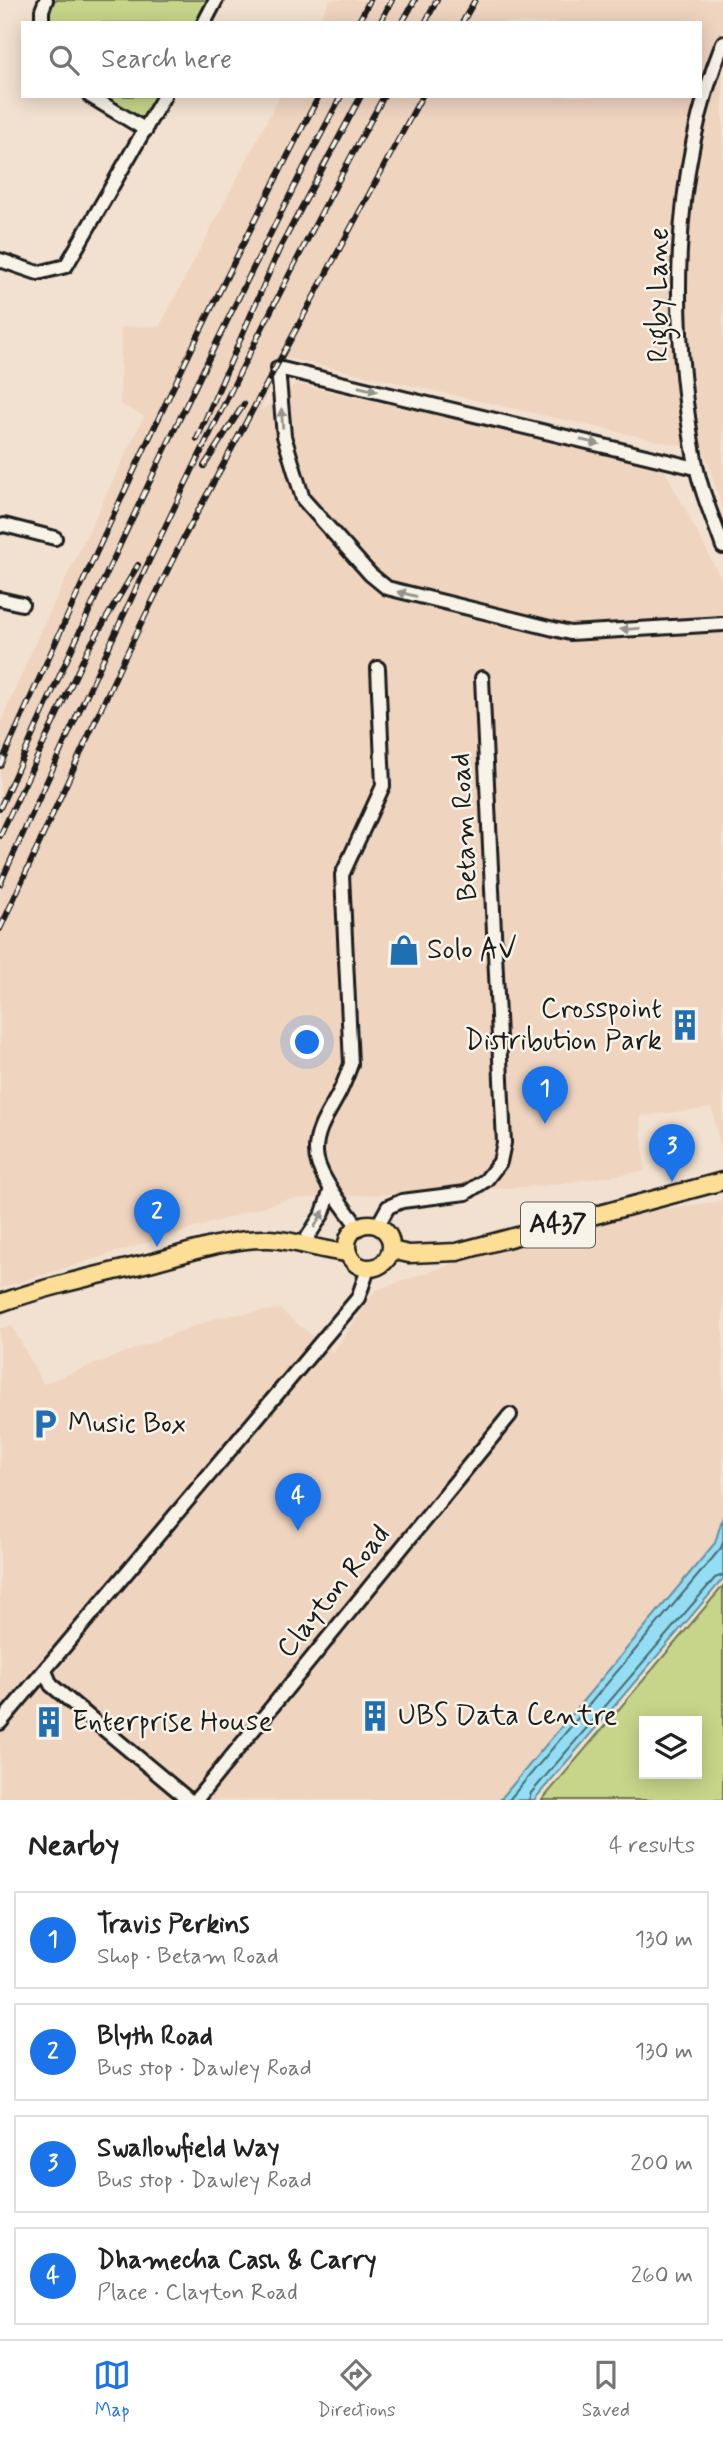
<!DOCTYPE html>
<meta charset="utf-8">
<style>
:root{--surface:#fff;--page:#f6f6f6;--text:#222;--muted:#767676;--line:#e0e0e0;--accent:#1a73e8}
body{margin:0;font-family:Mynerve,sans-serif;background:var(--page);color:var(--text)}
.controls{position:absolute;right:21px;bottom:21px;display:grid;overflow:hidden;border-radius:0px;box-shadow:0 4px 18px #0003}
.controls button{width:63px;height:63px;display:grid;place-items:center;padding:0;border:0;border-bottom:2px solid var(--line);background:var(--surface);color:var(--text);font:35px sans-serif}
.you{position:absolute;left:308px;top:1043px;width:24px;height:24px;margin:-18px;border:5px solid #fff;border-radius:50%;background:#1a73e8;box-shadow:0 0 0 10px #1a73e833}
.badge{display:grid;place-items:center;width:46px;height:46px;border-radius:50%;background:var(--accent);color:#fff;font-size:23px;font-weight:700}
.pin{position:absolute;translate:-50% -58px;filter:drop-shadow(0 2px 4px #0008)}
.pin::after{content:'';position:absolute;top:37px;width:24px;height:21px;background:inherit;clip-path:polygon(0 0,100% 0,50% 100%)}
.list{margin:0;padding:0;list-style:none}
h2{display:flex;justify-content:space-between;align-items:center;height:91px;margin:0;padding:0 28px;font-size:30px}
h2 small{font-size:23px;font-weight:400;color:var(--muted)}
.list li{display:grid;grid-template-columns:46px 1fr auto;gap:21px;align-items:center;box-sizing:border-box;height:98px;margin:0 14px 14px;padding:0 14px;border:2px solid var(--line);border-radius:0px}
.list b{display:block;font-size:26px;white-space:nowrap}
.list p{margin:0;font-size:23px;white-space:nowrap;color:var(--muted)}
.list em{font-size:23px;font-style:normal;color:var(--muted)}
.icon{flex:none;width:38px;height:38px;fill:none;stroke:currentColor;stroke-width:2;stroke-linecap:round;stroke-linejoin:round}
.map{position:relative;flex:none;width:723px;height:1800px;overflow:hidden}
.search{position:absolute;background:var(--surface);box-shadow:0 4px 18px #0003;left:21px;right:21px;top:21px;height:77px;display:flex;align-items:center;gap:18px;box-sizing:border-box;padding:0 24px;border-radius:0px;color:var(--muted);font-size:26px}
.sheet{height:539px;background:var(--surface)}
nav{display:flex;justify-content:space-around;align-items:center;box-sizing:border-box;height:98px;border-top:2px solid var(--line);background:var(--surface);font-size:19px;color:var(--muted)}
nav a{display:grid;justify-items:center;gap:4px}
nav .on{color:var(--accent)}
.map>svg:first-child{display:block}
.built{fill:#efd4c0}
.green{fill:#c6d589;stroke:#717852;stroke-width:2;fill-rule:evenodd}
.water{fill:#93def4;stroke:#63909e;stroke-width:2}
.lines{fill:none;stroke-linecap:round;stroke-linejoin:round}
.shore{stroke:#4c6a72;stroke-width:2}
.minor-casing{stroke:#1c1c1c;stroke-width:18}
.major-casing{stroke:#1c1c1c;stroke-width:21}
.minor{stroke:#f7f3e8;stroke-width:12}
.major{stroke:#fcde96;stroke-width:16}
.rail-casing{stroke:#1c1c1c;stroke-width:6}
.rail{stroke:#f7f3e8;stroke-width:3.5;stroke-dasharray:10;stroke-linecap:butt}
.oneway{fill:#94928c}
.labels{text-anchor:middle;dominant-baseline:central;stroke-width:5;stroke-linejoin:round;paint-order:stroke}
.shield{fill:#f7f3e8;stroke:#5e5c59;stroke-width:2}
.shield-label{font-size:26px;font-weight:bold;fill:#1c1c1c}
.street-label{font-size:28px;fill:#1c1c1c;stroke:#f7f3e8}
.poi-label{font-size:28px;fill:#1c1c1c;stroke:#f7f3e8;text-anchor:start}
</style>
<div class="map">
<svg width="723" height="1800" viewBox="0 0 723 1800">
<rect width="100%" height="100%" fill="#f2e1d0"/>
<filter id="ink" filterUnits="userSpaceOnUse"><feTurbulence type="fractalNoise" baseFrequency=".0143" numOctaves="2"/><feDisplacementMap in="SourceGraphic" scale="14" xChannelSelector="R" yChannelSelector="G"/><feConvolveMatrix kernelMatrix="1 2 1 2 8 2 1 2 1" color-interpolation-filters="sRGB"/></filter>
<g filter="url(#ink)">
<g class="built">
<path d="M330,0H723V510L704,451L279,356L261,411L296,384L662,465L723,582V1160L712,1108L640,1116L645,1171L541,1186L288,1199L0,1288V724L36,641L144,416L120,404L121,327L160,326L280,96H700V23H318Z"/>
<path d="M723,1201V1516L716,1543L500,1800H0V1328L12,1326L43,1384L218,1317L279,1309L333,1352L376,1290L508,1245L646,1211Z"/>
</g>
<g class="green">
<path d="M46,0H216L204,23H42Z"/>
<path d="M90,96H164L146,130Z"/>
<path d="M723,1586V1800H542ZM644,1721H697V1774H644Z"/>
</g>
<path class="water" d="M723,1516V1579L534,1800H500L715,1543Z"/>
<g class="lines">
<g class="shore">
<path d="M509,1800L721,1548L723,1542"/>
<path d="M529,1800L531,1793L715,1578L723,1575"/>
</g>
<defs>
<g id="minor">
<path d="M42,23V10L46,0"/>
<path d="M204,23L216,0"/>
<path d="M723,43C670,174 670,329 696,465C701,493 714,520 723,547"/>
<path d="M90,96L146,130"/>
<path d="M0,260L38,273L66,266L164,96"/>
<path d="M696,468L278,368L284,436L303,499L370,574L387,588L570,633L723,624"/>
<path d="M0,526L4,525L55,538"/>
<path d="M0,599L22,604"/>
<path d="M378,1225L388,1207L402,1201L466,1193L486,1180L500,1162L504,1143L482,678"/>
<path d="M358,1227C345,1208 315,1174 316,1150C316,1127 332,1109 341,1089C345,1081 348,1072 351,1064L342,875L383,786L378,668"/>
<path d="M302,1246L323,1213L331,1189"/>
<path d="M45,1671L51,1685L189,1800"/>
<path d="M0,1723L358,1298L368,1269"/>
<path d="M196,1800L510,1415"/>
</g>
<g id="major">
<circle cx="369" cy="1246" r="22"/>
<path d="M391,1250L409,1254L457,1252L723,1181"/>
<path d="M0,1303C48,1286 99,1275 149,1263C188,1253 229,1238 269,1239C295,1240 321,1251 348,1253"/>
</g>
</defs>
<use href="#minor" class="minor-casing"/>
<use href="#major" class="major-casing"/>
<use href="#minor" class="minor"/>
<use href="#major" class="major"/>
<defs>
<g id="rail">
<path d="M358,23L370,0"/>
<path d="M380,23L392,0"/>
<path d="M402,23L415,0"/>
<path d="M425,23L437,0"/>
<path d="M462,23L475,0"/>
<path d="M197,439L279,250L361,96"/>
<path d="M204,466L244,404"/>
<path d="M0,766C101,540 203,315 319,96"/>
<path d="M0,808C107,568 219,329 341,96"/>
<path d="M0,836L88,649L138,565"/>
<path d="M0,884C121,618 243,352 384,96"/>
<path d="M0,929L120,667L183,539L422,96"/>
</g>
</defs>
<use href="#rail" class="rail-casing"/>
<use href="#rail" class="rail"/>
</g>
<defs><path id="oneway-solid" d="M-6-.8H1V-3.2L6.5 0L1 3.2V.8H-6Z" transform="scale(1.75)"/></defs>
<g class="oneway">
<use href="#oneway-solid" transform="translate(368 389) rotate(13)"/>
<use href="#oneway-solid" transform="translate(282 418) rotate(-94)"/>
<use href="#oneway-solid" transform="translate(590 442) rotate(13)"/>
<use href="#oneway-solid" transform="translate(407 594) rotate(-166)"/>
<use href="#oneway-solid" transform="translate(630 629) rotate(177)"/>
<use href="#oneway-solid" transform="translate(319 1219) rotate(-60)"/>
</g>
</g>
<defs>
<symbol id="shop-bare" viewBox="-9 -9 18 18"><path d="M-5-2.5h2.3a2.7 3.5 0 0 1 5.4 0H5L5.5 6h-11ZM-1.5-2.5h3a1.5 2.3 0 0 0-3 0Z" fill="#1f6fb2" stroke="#f7f3e8" stroke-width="2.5" paint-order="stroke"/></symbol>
<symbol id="building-bare" viewBox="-9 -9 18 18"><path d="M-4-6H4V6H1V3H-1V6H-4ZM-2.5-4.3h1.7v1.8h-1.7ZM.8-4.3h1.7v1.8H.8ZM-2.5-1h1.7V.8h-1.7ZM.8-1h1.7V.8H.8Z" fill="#1f6fb2" stroke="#f7f3e8" stroke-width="2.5" paint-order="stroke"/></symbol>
<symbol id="parking-bare" viewBox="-9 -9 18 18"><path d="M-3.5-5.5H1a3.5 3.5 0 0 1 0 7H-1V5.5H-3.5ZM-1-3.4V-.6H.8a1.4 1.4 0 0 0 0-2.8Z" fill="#1f6fb2" stroke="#f7f3e8" stroke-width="2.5" paint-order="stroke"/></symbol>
</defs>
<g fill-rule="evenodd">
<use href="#shop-bare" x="382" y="928" width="44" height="44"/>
<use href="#building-bare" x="663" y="1003" width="44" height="44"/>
<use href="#parking-bare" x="23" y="1402" width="44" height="44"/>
<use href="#building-bare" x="353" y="1694" width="44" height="44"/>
<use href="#building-bare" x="27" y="1700" width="44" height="44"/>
</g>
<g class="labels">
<rect class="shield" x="521" y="1202.5" width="74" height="45" rx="5"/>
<g class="shield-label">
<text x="558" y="1225">A437</text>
</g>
<g class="street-label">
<text transform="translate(659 295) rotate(-90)">Rigby Lane</text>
<text transform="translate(465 827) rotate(-93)">Betam Road</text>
<text transform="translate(334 1592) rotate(-51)">Clayton Road</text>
</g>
<g class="poi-label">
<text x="427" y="950">Solo AV</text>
<text x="662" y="1009" text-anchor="end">Crosspoint<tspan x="662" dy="32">Distribution Park</tspan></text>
<text x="68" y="1424">Music Box</text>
<text x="398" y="1716">UBS Data Centre</text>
<text x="72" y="1722">Enterprise House</text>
</g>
</g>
</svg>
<div class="controls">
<button><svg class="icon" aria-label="layers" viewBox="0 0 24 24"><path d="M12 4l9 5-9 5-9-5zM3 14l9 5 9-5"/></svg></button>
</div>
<div class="you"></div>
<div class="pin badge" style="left:545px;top:1124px">1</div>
<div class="pin badge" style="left:157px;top:1247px">2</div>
<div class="pin badge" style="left:672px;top:1182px">3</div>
<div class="pin badge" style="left:298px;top:1531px">4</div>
<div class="search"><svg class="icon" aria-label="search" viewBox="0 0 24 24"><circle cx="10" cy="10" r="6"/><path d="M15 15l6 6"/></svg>Search here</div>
</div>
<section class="sheet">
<h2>Nearby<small>4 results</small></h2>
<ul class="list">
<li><span class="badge">1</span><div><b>Travis Perkins</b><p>Shop · Betam Road</p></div><em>130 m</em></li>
<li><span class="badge">2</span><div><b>Blyth Road</b><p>Bus stop · Dawley Road</p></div><em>130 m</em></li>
<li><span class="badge">3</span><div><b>Swallowfield Way</b><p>Bus stop · Dawley Road</p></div><em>200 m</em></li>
<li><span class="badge">4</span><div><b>Dhamecha Cash &amp; Carry</b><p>Place · Clayton Road</p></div><em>260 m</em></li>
</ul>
</section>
<nav>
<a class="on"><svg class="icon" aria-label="map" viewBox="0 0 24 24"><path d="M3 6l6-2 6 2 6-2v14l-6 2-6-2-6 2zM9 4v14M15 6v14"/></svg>Map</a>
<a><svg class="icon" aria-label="directions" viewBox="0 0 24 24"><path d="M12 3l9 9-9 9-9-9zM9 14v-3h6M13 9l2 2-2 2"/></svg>Directions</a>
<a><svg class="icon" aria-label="saved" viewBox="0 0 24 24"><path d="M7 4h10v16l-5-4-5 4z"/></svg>Saved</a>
</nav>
